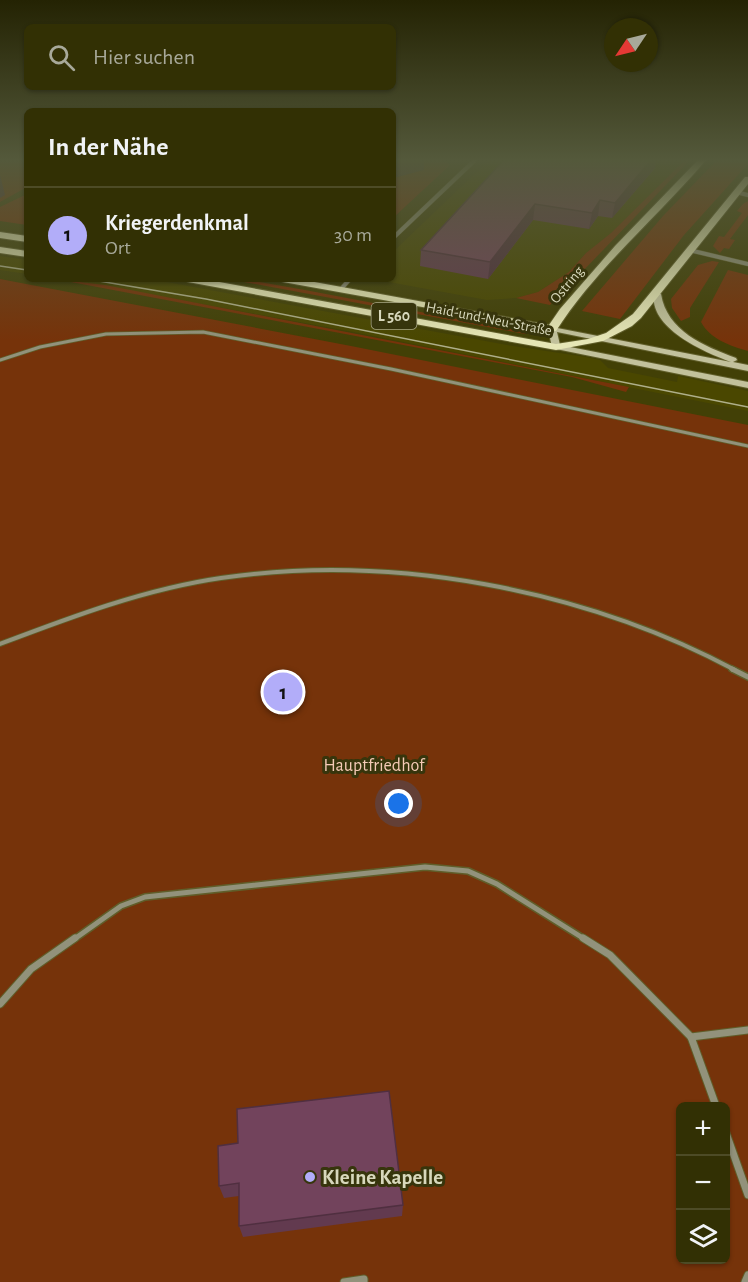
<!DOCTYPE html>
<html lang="de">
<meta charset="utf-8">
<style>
:root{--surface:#323004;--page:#3d3c13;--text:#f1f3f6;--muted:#a8a99a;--line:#4d4b26;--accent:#b2adf9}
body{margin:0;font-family:"Alegreya Sans",sans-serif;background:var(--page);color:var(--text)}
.controls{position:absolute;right:18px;bottom:18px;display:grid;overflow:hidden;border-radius:9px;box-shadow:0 2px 4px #0004}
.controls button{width:54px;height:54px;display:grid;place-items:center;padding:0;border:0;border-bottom:2px solid var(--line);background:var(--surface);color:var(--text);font:30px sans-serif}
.compass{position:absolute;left:604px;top:18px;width:54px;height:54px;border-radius:50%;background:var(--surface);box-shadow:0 2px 4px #0004;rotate:235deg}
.you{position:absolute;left:399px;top:804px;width:21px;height:21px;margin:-15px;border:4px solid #fff;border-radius:50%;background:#1a73e8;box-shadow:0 0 0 9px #1a73e833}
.badge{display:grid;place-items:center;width:39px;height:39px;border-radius:50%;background:var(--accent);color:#111;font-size:20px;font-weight:700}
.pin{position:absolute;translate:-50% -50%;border:3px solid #fff;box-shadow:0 2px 6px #0006}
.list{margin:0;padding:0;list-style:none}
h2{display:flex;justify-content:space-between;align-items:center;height:78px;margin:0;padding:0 24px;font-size:26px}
h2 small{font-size:20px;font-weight:400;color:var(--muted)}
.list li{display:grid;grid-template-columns:39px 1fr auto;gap:18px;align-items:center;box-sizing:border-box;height:96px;padding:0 24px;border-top:2px solid var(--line)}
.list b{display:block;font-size:22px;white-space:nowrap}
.list p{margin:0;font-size:20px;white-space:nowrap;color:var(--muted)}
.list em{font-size:20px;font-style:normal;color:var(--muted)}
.icon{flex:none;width:33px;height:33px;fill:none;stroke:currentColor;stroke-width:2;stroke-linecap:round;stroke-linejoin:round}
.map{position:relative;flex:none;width:748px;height:1282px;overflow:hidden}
.search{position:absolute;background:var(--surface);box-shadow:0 2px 4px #0004;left:24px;top:24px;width:372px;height:66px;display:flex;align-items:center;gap:15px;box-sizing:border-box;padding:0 21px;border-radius:9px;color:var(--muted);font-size:22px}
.panel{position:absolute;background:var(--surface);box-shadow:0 2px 4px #0004;left:24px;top:108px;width:372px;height:174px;border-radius:9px}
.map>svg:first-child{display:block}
.built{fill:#4a4700}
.green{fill:#76330a;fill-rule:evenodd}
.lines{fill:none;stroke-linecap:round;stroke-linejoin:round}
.lane-far3-casing{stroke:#605e2a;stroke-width:4.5}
.lane-far2-casing{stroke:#605e2a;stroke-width:6}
.lane-far1-casing{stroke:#605e2a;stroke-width:8}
.lane-casing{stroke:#605e2a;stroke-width:9}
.street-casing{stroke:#605e2a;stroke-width:5}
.secondary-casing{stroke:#605e2a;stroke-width:2}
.primary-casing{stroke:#605e2a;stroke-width:2}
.lane-far3{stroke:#92927b;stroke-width:3}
.lane-far2{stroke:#92927b;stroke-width:4}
.lane-far1{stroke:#92927b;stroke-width:5}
.lane{stroke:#92927b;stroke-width:7}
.street{stroke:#92927b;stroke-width:4}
.secondary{fill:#c2c19c;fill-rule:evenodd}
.primary{fill:#e6e6b6;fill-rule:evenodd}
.tram{stroke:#afaf8a;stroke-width:1.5}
.wall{fill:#623a4f}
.shaded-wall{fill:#502f40}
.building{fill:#72435c;stroke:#502f40;stroke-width:1.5}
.poi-dot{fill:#b2adf9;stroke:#37350c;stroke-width:2}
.labels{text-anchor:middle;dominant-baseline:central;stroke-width:6;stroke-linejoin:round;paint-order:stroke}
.far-street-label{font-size:15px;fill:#d8d8bc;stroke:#37350c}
.shield{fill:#37350c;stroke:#a8a787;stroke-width:1.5}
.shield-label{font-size:16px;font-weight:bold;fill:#d8d8bc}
.park-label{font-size:18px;fill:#f5cab6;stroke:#37350c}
.near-poi-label{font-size:21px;font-weight:bold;fill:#d8d8bc;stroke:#37350c;text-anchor:start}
</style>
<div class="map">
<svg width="748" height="1282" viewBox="0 0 748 1282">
<rect width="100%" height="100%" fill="#424006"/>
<g class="built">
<path d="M489,160H685L611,233L586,253L569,272L538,292L516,298L487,300L372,279H393V252Z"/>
<path d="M0,256L27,260V274L0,270Z"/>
<path d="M64,279H150L507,345L586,357L600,360L608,368L677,382L678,376L748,391V411L354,332Z"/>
</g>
<g class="green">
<path d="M0,160H27V187L0,202Z"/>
<path d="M393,160H443L450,165L393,218V178L423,170Z"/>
<path d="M685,160H690L550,305L516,298L538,292L569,272L586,253L611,233Z"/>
<path d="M717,160H748V164L684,235L620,319L582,311L663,216Z"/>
<path d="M27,194V225L0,221V207Z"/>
<path d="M748,201V215L730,239L735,240L729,249L724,248L720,253L713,246L719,236L724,237L742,213L737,211L743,204Z"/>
<path d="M712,261L719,262L690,308V317L681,321L672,308L671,299L698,265Z"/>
<path d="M728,270L748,275V351C730,346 710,339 701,322Z"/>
<path d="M0,279L351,346L748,425V1282H0ZM680,1106H726V1260H680Z"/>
<path d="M55,279L105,285L629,387L626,392L572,377Z"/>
<path d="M228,279H242L305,290L531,333L525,334Z"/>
</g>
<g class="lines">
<defs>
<path id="lane-far3" d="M0,360L40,347L106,334L203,332L391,369L748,446"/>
<path id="lane-far2" d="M0,644C71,617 145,589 221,578C391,553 584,589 735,670"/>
<g id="lane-far1">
<path d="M732,669L748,677"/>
<path d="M73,940L121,906L145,897L425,867L468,871L497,884L586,940"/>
</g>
<g id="lane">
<path d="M583,938L610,955L691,1037L748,1030"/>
<path d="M0,1004L31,969L75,938"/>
<path d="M691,1037L716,1106"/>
<path d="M726,1133L748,1195"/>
<path d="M344,1282L364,1279V1282"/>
<path d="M745,1282L748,1275"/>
</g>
<g id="street">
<path d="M736,192L748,195"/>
<path d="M393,238L475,160"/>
<path d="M689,250L748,264"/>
<path d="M341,289L350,279"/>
</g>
<path id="secondary" d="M654,292L661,294C667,331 704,346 736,358L737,360L733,362L748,365V371L557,332L560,345L748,382V388L556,349L552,347L548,329L552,327L731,362C704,352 648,328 654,292Z"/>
<g id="primary">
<path d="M698,160H706C657,218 597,267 556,331L283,282L278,279H298L549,325L560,309L615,246Z"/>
<path d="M745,177H748V184L641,318L632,326L603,341L556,350L188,282L183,279H203L556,344L588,339L606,333L633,314Z"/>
<path d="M0,232L27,236V242L0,238Z"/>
<path d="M0,247L27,251V257L0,253Z"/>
</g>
</defs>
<use href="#lane-far3" class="lane-far3-casing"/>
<use href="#lane-far2" class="lane-far2-casing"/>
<use href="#lane-far1" class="lane-far1-casing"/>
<use href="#lane" class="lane-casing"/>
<use href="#street" class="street-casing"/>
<use href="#secondary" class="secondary-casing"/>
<use href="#primary" class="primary-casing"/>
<use href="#lane-far3" class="lane-far3"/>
<use href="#lane-far2" class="lane-far2"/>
<use href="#lane-far1" class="lane-far1"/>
<use href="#lane" class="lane"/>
<use href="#street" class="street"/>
<use href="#secondary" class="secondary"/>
<use href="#primary" class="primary"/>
<g class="tram">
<path d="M0,266L27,270"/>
<path d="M87,279L206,299L748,407"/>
</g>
</g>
<g class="wall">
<path d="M504,160L655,168L612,218L598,216L589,229L533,220L488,279L420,266L421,250Z"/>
<path d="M218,1146L403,1205L402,1216L243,1237L239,1226V1196L224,1198L219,1186Z"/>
</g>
<g class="shaded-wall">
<path d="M404,160H424V170L393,178V163Z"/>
<path d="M651,160H656L655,168L612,218L615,203Z"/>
<path d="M0,175L5,195L0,198Z"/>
<path d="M600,200L598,216L589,229L592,213Z"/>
<path d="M535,204L533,220L488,279L490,262Z"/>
</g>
<g class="building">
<path d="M393,160H404L393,163Z"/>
<path d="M504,160H651L615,203L600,200L592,213L535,204L490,262L421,250Z"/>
<path d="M389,1091L403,1205L239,1226V1183L219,1186L218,1146L238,1143L237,1109Z"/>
</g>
<linearGradient id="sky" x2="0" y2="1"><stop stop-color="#242303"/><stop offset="0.47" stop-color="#54593b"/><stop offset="1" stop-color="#54593b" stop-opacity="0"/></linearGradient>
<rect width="748" height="340" fill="url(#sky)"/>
<circle class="poi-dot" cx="310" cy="1177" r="6"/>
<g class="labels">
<g class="far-street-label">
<text transform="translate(567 285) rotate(-50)">Ostring</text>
<text transform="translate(489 319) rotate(11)">Haid-und-Neu-Straße</text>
</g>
<rect class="shield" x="371.5" y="303" width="45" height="26" rx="4.5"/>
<g class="shield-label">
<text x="394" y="316">L 560</text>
</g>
<g class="park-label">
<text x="374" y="766">Hauptfriedhof</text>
</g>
<g class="near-poi-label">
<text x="322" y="1177">Kleine Kapelle</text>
</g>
</g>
</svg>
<div class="controls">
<button>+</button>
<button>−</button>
<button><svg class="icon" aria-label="layers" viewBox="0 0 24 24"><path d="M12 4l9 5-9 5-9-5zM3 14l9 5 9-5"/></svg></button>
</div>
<svg class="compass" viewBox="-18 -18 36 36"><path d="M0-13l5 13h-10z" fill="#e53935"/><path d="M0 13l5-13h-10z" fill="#a8a99a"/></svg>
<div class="you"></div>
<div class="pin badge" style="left:283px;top:692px">1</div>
<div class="search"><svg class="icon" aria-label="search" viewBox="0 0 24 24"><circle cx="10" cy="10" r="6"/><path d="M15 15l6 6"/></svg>Hier suchen</div>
<section class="panel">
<h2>In der Nähe<small></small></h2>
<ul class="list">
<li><span class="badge">1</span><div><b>Kriegerdenkmal</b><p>Ort</p></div><em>30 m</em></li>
</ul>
</section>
</div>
